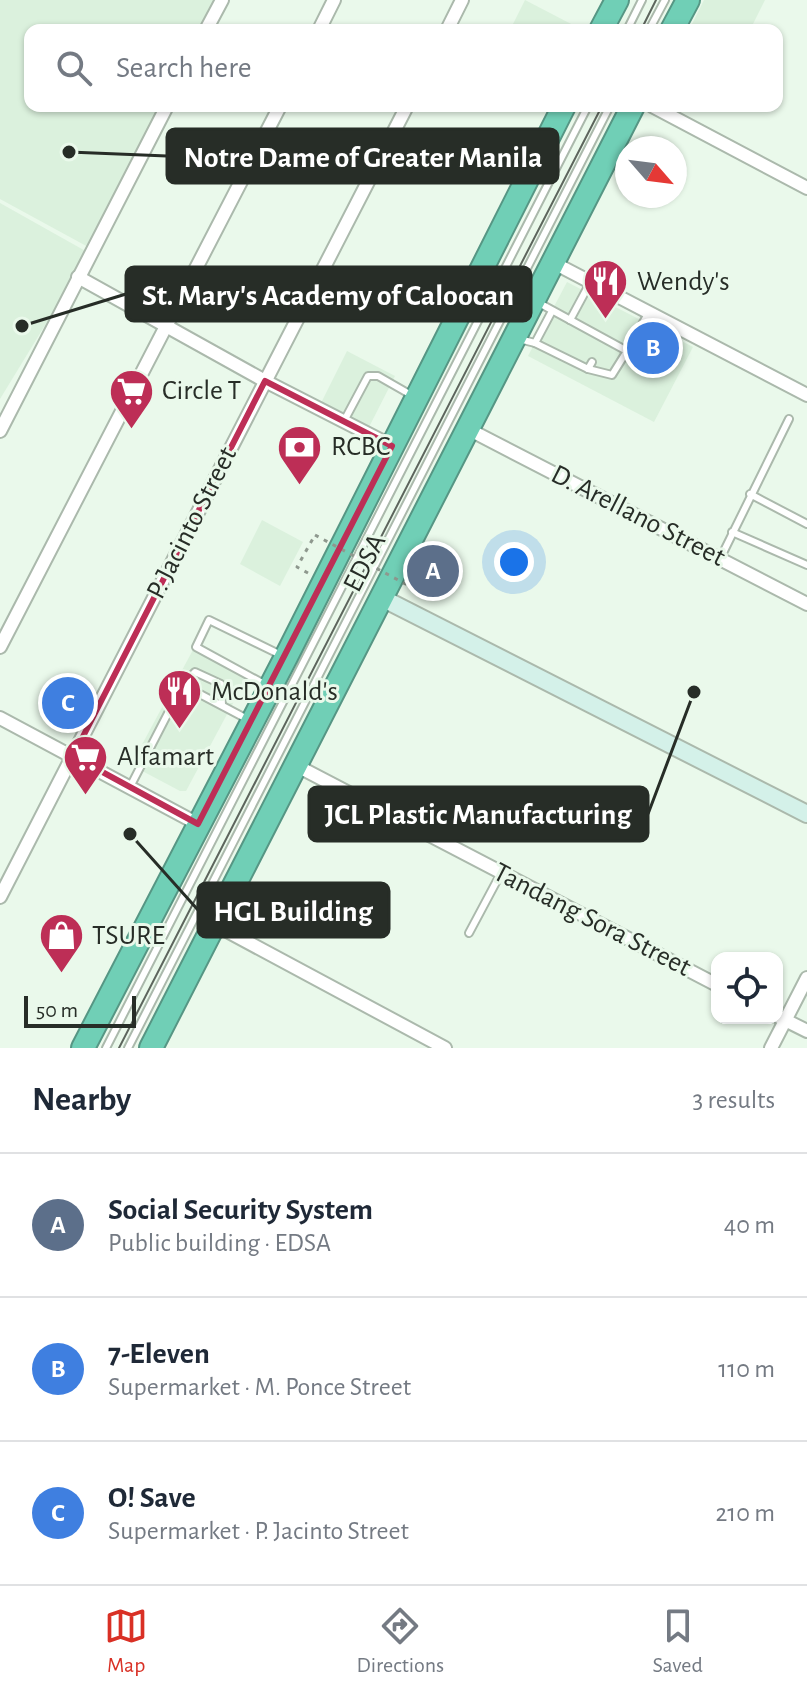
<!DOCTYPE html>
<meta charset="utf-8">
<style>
:root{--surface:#fff;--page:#f6f6f7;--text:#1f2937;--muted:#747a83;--line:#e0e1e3;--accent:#d93025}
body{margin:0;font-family:"Alegreya Sans",sans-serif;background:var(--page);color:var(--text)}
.controls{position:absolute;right:24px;bottom:24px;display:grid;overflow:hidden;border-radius:16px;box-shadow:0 2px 6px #0004}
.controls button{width:72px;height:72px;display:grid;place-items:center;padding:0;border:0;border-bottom:2px solid var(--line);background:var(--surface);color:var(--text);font:40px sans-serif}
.compass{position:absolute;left:615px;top:136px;width:72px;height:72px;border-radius:50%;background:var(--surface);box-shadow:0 2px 6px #0004;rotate:118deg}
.scale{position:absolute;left:24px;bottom:20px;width:112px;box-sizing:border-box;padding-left:8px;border:4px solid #272d27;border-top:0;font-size:22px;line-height:28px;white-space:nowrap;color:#272d27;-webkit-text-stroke:6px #eaf9eb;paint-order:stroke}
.you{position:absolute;left:514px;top:562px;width:28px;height:28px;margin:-20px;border:6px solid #fff;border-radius:50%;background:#1a73e8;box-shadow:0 0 0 12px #1a73e833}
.badge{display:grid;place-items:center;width:52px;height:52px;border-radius:50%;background:var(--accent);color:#fff;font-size:26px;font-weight:700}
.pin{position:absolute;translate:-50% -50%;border:4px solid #fff;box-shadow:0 2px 8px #0006}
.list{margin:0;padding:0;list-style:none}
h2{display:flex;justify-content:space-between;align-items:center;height:104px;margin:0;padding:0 32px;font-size:34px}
h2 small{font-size:26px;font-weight:400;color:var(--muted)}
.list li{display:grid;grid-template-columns:52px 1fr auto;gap:24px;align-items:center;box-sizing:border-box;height:144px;padding:0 32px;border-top:2px solid var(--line)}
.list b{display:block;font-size:30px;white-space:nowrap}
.list p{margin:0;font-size:26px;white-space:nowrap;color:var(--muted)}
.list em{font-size:26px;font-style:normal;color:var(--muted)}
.icon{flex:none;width:44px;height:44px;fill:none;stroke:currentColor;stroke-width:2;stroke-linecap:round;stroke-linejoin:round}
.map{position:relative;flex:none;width:807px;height:1048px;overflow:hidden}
.search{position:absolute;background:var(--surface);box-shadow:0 2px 6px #0004;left:24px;right:24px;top:24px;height:88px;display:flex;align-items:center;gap:20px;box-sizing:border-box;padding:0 28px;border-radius:16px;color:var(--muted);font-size:30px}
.sheet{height:536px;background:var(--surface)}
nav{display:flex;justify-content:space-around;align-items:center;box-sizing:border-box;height:112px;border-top:2px solid var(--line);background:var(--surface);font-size:22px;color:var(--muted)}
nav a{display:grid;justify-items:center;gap:4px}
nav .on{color:var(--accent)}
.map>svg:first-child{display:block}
.built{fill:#dbf1dd}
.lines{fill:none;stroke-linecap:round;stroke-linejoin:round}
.lane-casing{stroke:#abb9ac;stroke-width:10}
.street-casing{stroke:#abb9ac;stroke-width:16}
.secondary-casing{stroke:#abb9ac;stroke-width:20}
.highway-casing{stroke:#569684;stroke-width:26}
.path{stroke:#8e988e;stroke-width:3;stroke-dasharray:4 6;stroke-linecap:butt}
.lane{stroke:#fff;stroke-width:6}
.street{stroke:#fff;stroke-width:12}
.secondary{stroke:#d4f1e9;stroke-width:16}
.highway{stroke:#70cfb6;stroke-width:22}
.tram{stroke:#5d655d;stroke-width:2}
.path-bridge{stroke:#8e988e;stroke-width:3;stroke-dasharray:4 6;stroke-linecap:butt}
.marked{fill:none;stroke:#bd2e56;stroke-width:6;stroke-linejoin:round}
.labels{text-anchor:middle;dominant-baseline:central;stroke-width:6;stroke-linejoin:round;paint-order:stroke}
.poi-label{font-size:28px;fill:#272d27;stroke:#eaf9eb;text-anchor:start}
.street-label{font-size:28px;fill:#272d27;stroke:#eaf9eb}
.leader{fill:none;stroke:#272d27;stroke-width:3}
.callout-dot{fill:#272d27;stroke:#eaf9eb;stroke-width:3}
.callout{fill:#272d27;stroke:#272d27;stroke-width:3}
.callout-label{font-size:30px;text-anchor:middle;font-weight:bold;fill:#fff}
</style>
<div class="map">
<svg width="807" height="1048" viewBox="0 0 807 1048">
<rect width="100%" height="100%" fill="#eaf9eb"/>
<g class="built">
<path d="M0,0H215L200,30H30V106H162L90,248L0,199Z"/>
<path d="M525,0L575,26L574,30H510Z"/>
<path d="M704,0H765L750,30H689Z"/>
<path d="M0,203L89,253L0,399Z"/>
<path d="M567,282L693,347L654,422L528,356Z"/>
<path d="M347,351L395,376L369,427L321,403Z"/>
<path d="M262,520L303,542L280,586L240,564Z"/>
<path d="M194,648L248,675L186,791H180L131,765Z"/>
</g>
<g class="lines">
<defs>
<g id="lane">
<path d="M627,30L642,0"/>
<path d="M649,30L665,0"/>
<path d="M539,303L627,351L649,312"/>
<path d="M570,320L591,281"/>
<path d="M519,339L535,343L588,369L592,362"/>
<path d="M535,343L552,311"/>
<path d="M588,369L612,375L627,351"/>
<path d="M344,421L368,376H378L413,396"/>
<path d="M750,494L807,524"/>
<path d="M732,532L807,565"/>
<path d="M720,559L789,419"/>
<path d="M266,685L196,647L209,620L283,656"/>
<path d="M196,692L249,720"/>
<path d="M130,787L182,686L195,672L221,684L222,705"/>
<path d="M469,933L501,873"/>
<path d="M106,1048L588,106"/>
<path d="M128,1048L610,106"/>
</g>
<g id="street">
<path d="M206,30L222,0"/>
<path d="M319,30L334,0"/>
<path d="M447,30L462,0"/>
<path d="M652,106L807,188"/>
<path d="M552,262L807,395"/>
<path d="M78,277L265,381L392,446"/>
<path d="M468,429L807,604"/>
<path d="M0,431L167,106"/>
<path d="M0,647L280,106"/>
<path d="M0,718L198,824"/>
<path d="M297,766L717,985"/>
<path d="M0,897L407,106"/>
<path d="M214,924L445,1048"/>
<path d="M777,1016L807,1031"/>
<path d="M771,1048L807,978"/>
</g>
<path id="secondary" d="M380,597L807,814"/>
<g id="highway">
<path d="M601,30L617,0"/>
<path d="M672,30L688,0"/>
<path d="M83,1048L286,657L564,106"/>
<path d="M151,1048L633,106"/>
</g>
</defs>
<use href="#lane" class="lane-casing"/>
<use href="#street" class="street-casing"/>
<use href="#secondary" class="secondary-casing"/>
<use href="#highway" class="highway-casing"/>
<path class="path" d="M308,573L297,567L315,535"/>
<use href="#lane" class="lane"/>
<use href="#street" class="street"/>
<use href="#secondary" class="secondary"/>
<use href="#highway" class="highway"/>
<g class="tram">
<path d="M641,30L656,0"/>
<path d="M119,1048L602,106"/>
</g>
<path class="path-bridge" d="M315,535L411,587"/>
</g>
<path class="marked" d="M265,381L392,446L198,824L73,756Z"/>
<defs>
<symbol id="restaurant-pin" viewBox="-11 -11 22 30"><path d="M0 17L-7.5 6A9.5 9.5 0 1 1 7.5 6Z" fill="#bd2e56" stroke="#eaf9eb"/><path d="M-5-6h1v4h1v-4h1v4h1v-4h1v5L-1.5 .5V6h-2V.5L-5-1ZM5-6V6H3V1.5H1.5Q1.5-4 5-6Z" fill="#fff"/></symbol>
<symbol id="supermarket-pin" viewBox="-11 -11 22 30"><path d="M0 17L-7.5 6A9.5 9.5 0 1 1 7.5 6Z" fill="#bd2e56" stroke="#eaf9eb"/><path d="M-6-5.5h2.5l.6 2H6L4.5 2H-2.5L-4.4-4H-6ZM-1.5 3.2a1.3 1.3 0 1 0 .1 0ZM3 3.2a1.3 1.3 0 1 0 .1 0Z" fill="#fff"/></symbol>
<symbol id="bank-pin" viewBox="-11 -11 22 30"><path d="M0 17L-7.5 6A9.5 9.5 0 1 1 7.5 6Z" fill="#bd2e56" stroke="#eaf9eb"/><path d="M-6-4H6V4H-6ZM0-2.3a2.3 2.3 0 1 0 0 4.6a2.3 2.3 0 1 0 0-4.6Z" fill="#fff"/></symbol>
<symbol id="shop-pin" viewBox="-11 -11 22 30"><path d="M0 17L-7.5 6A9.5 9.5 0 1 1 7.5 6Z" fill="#bd2e56" stroke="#eaf9eb"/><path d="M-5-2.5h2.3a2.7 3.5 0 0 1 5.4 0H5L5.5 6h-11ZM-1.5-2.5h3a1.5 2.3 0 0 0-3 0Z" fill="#fff"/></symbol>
</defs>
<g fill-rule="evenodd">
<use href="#restaurant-pin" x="580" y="256" width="51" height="69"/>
<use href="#supermarket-pin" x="106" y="366" width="51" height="69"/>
<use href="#bank-pin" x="274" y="422" width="51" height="69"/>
<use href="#restaurant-pin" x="154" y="666" width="51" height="69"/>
<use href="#supermarket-pin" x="60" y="732" width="51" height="69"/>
<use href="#shop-pin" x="36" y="910" width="51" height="69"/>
</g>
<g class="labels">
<g class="poi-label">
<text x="637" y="282">Wendy's</text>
<text x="162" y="391">Circle T</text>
<text x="331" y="447">RCBC</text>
<text x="211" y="692">McDonald's</text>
<text x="117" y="757">Alfamart</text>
<text x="92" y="936">TSURE</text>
</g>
<g class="street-label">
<text transform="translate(638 516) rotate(27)">D. Arellano Street</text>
<text transform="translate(192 523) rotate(-63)">P. Jacinto Street</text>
<text transform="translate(365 563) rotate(-63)">EDSA</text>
<text transform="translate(592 920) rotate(27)">Tandang Sora Street</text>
</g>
</g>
<path class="leader" d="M69 152L167 156M22 326L126 294M694 692L648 814M130 834L198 910"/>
<g class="callout-dot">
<circle cx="69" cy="152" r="8"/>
<circle cx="22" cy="326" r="8"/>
<circle cx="694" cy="692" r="8"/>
<circle cx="130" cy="834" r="8"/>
</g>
<g class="callout">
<rect x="167" y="129" width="391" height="54" rx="8"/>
<rect x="126" y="267" width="405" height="54" rx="8"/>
<rect x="309" y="787" width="339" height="54" rx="8"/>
<rect x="198" y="883" width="191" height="54" rx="8"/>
</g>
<g class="callout-label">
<text x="363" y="167">Notre Dame of Greater Manila</text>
<text x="328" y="305">St. Mary's Academy of Caloocan</text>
<text x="478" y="824">JCL Plastic Manufacturing</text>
<text x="293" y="921">HGL Building</text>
</g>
</svg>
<div class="controls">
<button><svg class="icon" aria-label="locate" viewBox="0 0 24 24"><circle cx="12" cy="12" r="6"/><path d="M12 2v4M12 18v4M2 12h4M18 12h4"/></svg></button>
</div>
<svg class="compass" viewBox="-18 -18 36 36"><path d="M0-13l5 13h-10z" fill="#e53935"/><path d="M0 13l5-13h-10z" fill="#747a83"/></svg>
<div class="scale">50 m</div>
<div class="you"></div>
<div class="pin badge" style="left:433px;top:571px;background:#5c6f8a">A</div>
<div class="pin badge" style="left:653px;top:348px;background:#3f7fe0">B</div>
<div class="pin badge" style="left:68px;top:703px;background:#3f7fe0">C</div>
<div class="search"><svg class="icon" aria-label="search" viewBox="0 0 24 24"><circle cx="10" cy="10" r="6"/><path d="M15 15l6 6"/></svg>Search here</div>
</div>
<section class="sheet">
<h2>Nearby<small>3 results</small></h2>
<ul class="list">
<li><span class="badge" style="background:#5c6f8a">A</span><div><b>Social Security System</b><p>Public building · EDSA</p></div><em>40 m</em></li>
<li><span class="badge" style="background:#3f7fe0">B</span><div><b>7-Eleven</b><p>Supermarket · M. Ponce Street</p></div><em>110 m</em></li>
<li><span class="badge" style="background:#3f7fe0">C</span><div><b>O! Save</b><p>Supermarket · P. Jacinto Street</p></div><em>210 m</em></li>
</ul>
</section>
<nav>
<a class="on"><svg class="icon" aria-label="map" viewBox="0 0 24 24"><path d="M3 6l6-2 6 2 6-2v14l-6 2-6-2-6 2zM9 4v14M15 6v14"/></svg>Map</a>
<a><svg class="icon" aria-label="directions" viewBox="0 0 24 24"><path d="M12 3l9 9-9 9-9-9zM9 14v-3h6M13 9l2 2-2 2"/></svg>Directions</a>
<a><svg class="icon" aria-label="saved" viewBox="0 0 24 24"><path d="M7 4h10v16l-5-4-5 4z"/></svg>Saved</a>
</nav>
